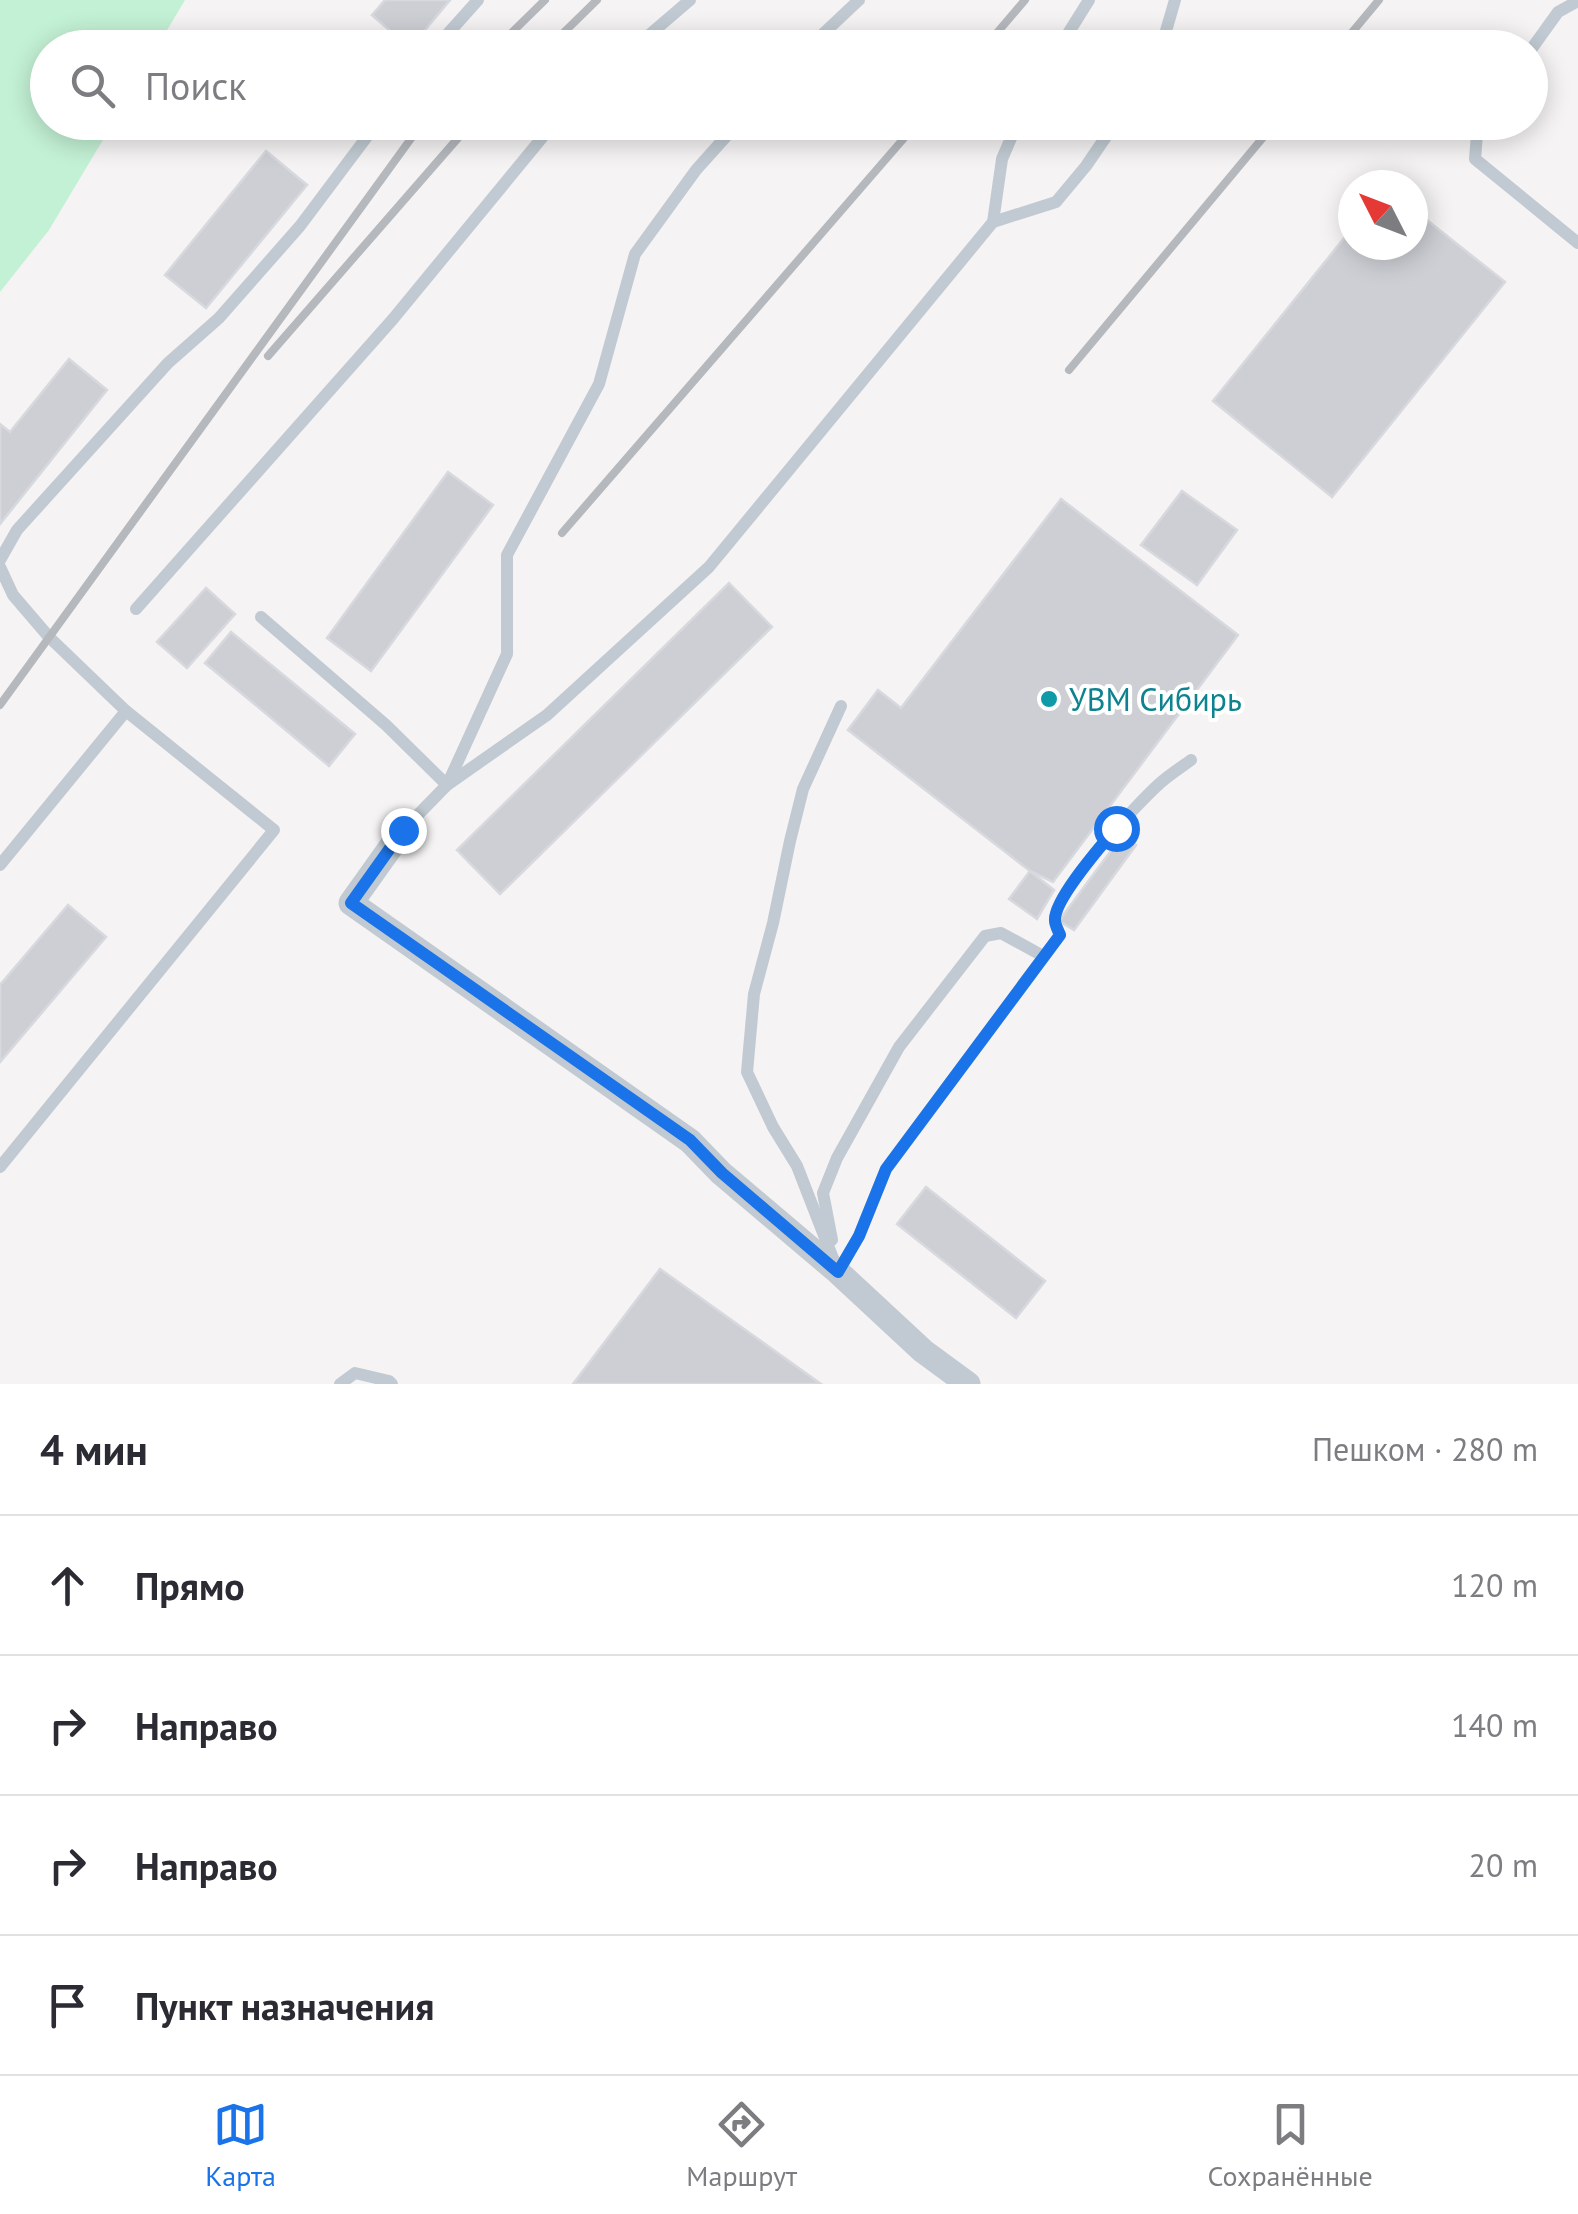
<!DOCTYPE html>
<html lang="ru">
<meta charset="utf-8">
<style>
:root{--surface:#fff;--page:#f2f2f3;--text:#2b2b33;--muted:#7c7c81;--line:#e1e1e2;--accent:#1a73e8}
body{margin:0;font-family:"PT Sans",sans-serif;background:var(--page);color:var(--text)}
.compass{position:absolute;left:1338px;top:170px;width:90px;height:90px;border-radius:50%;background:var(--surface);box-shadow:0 5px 25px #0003;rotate:312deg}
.stop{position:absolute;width:30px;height:30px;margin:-22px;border:8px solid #1a73e8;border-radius:50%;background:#fff}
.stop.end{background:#1a73e8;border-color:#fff;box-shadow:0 2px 10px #0008}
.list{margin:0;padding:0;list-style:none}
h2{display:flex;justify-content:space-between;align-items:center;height:130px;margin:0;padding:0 40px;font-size:42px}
h2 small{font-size:32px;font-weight:400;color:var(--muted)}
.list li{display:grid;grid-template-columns:65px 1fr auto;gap:30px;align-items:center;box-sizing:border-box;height:140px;padding:0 40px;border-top:2px solid var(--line)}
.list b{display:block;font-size:38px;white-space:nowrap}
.list em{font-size:32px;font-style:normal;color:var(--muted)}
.icon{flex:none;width:55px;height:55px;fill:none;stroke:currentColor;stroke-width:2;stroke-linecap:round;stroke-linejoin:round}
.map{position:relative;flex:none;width:1578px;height:1384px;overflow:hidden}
.search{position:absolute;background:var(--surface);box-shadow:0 5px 25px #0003;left:30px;right:30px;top:30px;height:110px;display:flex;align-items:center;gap:25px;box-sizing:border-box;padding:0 35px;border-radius:55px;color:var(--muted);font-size:38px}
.sheet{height:690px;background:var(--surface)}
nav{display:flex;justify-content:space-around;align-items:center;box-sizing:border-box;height:140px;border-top:2px solid var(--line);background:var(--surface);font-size:28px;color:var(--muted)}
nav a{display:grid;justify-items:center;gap:5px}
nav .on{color:var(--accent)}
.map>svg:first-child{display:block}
.green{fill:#c3f1d5}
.building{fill:#cdcfd5;stroke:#d7d9de;stroke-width:2.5}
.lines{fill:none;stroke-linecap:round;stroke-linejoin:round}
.service{stroke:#c1cad2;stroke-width:12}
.minor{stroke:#c1cad2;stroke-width:25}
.rail{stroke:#b5b8bd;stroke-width:8}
.route{stroke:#1a73e8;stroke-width:12}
.culture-dot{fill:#0f9aa8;stroke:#fff;stroke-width:4}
.labels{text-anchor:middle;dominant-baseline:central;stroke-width:8;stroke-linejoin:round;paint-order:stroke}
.culture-label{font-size:32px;fill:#0d838f;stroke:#fff;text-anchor:start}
</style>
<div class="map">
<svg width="1578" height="1384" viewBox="0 0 1578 1384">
<rect width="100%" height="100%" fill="#f5f3f3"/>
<path class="green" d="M0,0H185L157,47L48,48V122L113,123L49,230L0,292Z"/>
<g class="building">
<path d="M385,0H450L410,48L372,15Z"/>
<path d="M266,151L307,185L206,308L165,275Z"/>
<path d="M1413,209L1505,282L1332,497L1213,401L1353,227V245H1413Z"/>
<path d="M69,359L107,390L0,524V424L10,432Z"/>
<path d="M448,472L493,505L371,671L327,638Z"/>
<path d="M1182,491L1237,530L1197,585L1141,545Z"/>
<path d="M1061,499L1238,635L1053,882L1030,871L848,730L878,690L901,708Z"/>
<path d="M729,583L772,627L500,894L457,850Z"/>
<path d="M206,588L235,614L187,668L157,642Z"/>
<path d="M231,632L355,734L329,766L205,663Z"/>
<path d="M1122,836L1136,845L1074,930L1059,921Z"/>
<path d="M1030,871L1054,890L1037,919L1009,899Z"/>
<path d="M68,905L106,937L0,1062V985Z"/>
<path d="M926,1187L1045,1281L1016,1318L897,1224Z"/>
<path d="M660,1269L821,1384H573Z"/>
</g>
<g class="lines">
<g class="service">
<path d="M435,48L478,0"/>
<path d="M634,48L690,0"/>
<path d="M808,48L859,0"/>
<path d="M1059,48L1089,0"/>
<path d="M1161,48L1175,0"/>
<path d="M1530,51L1558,12L1578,1"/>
<path d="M1478,122L1475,159L1578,243"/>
<path d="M993,222L1056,202L1086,166L1116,122"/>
<path d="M0,560L17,530L168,363L219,318L300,226L378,122"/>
<path d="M0,567L13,595L49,637L126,711L274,830L0,1167"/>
<path d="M136,609L393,319L555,122"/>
<path d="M261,617L386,725L447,785L403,830"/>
<path d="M448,783L507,654V555L599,384L635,254L696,170L739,122"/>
<path d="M447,785L547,715L709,567L993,222L1002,159L1018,122"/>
<path d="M0,865L126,711"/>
<path d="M832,1240L823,1193L837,1158L899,1047L985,936L1001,933L1043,956"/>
<path d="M834,1261L797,1166L773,1127L747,1072L754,994L773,923L790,841L803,789L841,706"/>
<path d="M838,1272L859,1236L886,1169L1060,935C1058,930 1055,925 1055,920C1054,892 1137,804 1159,784C1169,775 1180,768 1191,760"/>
<path d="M340,1384L355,1373L389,1381L392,1384"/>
</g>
<path class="minor" d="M403,830L351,903L690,1141L721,1173L838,1272L923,1351L968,1384"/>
<g class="rail">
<path d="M496,48L545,0"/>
<path d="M548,48L597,0"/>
<path d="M984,48L1025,0"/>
<path d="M1339,48L1379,0"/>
<path d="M268,356L472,122"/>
<path d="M1069,370L1276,122"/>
<path d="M562,533L918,122"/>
<path d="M0,705L423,122"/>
</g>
</g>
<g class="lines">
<path class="route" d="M403,830L351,903L690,1140L722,1173L838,1272L859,1236L886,1169L1060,935C1058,930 1055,925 1055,920C1054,899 1102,845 1116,828"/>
</g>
<circle class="culture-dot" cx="1049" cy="699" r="10"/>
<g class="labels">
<g class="culture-label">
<text x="1069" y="699">УВМ Сибирь</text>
</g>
</g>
</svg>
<svg class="compass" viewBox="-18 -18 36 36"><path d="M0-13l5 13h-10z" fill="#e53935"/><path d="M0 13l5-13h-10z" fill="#7c7c81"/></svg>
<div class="stop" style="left:1116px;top:828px"></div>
<div class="stop end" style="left:403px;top:830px"></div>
<div class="search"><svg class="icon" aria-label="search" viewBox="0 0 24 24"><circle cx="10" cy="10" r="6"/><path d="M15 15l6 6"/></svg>Поиск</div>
</div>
<section class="sheet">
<h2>4 мин<small>Пешком · 280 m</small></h2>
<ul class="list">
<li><svg class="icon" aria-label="ahead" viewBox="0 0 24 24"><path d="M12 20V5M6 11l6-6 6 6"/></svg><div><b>Прямо</b></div><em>120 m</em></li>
<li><svg class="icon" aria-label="right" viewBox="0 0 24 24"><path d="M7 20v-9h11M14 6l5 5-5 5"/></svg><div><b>Направо</b></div><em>140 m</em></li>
<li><svg class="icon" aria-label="right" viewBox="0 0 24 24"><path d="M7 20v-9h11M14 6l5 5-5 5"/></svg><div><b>Направо</b></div><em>20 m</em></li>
<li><svg class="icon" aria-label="arrive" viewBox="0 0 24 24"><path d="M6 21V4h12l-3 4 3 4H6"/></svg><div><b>Пункт назначения</b></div></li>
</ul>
</section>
<nav>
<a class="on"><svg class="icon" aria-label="map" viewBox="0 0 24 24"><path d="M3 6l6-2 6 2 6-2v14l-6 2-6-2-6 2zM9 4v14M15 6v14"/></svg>Карта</a>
<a><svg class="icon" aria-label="directions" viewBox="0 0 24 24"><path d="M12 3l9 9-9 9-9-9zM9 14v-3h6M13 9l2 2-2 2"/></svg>Маршрут</a>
<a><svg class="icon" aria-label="saved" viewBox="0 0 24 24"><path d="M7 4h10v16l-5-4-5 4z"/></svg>Сохранённые</a>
</nav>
